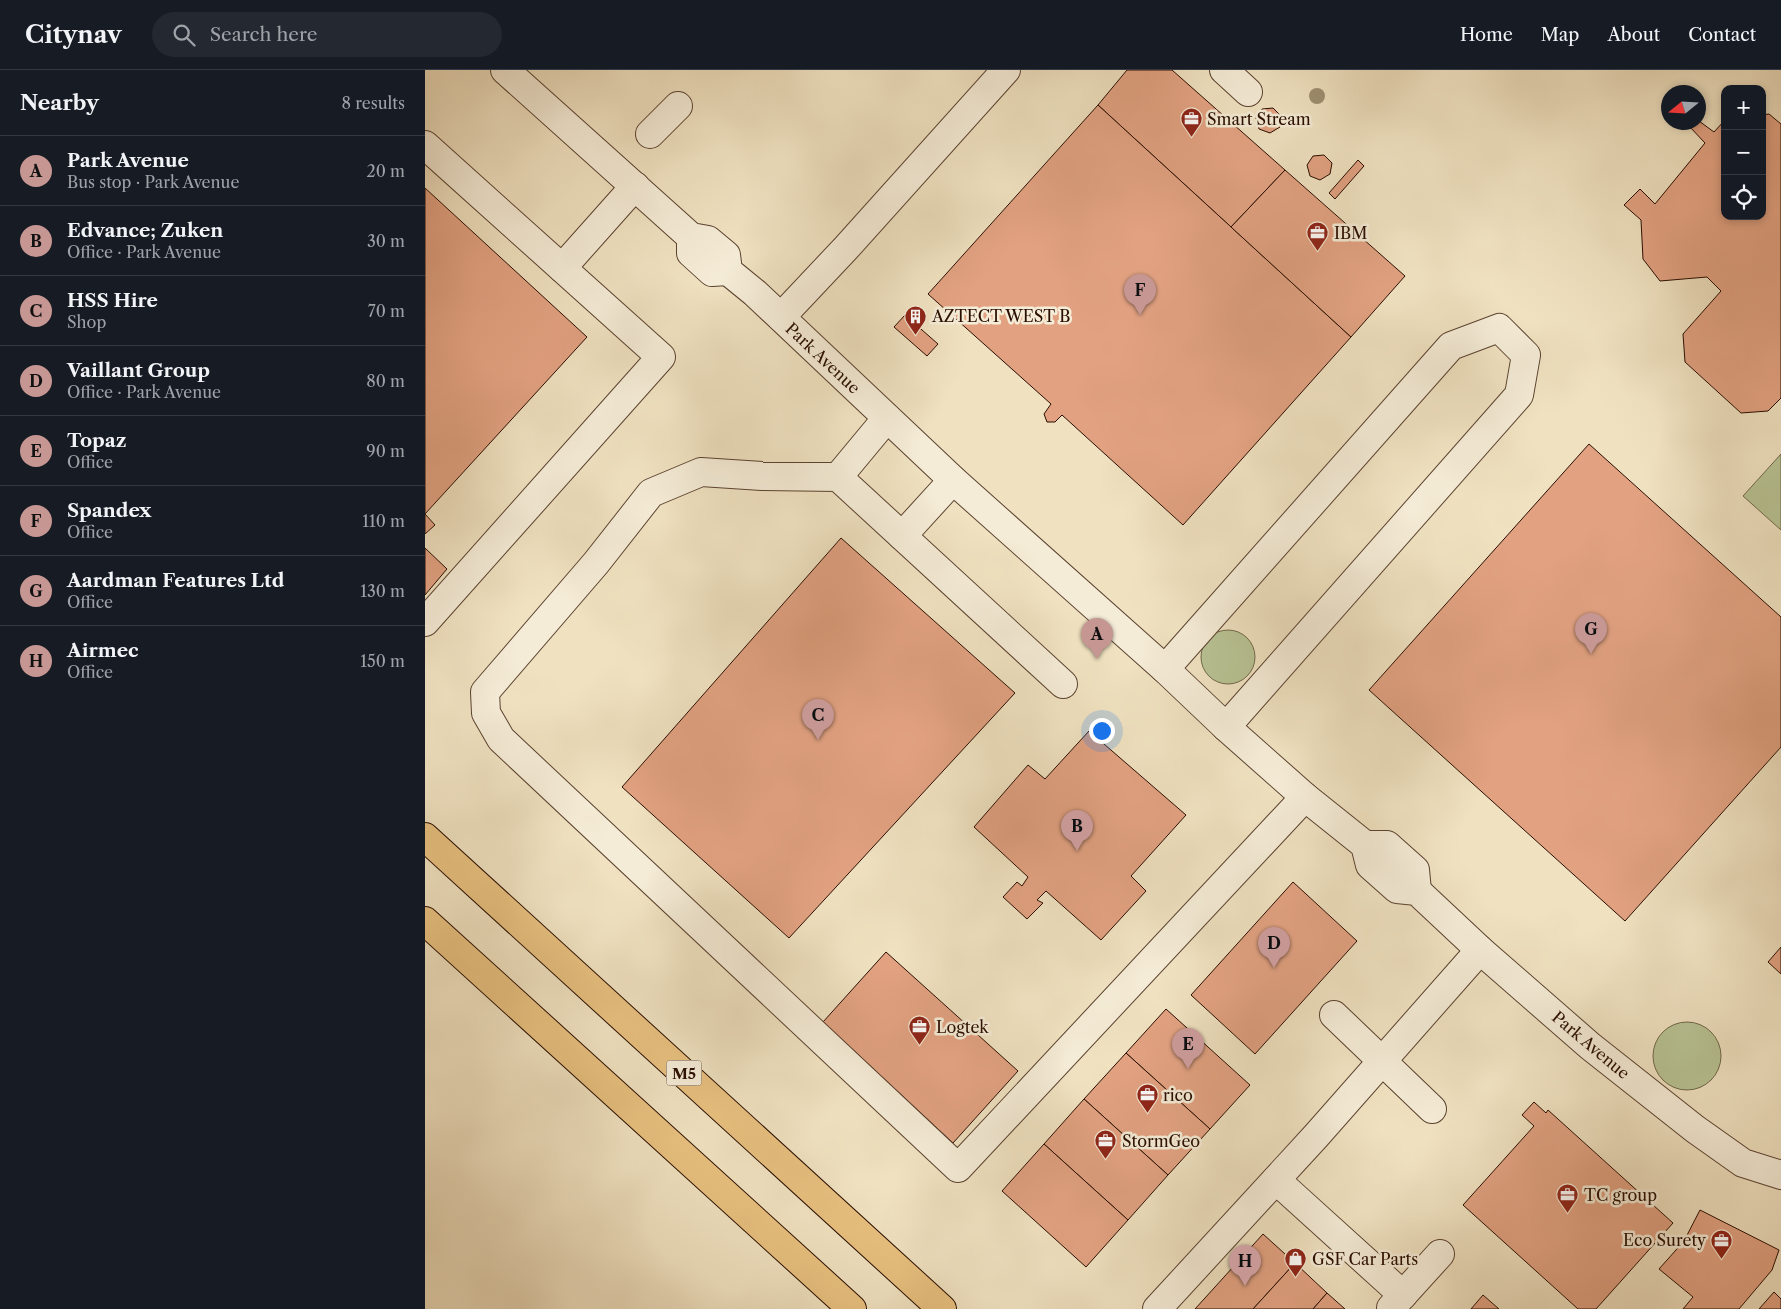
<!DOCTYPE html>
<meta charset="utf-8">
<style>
:root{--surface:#171b24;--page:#242831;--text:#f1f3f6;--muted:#9ea1a6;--line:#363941;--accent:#c59692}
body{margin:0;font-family:"Libre Caslon Text",serif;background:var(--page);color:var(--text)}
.controls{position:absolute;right:15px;top:15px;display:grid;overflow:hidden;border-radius:10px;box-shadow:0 2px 8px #0003}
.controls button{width:45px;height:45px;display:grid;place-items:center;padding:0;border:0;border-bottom:1px solid var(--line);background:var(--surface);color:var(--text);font:25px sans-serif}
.compass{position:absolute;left:1236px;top:15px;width:45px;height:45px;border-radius:50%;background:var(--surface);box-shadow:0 2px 8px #0003;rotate:252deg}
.you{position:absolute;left:676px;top:660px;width:18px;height:18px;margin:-12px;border:4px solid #fff;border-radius:50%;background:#1a73e8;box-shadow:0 0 0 8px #1a73e833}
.badge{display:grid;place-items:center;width:32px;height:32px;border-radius:50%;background:var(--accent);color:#111;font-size:16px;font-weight:700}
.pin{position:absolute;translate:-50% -41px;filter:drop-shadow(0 1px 2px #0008)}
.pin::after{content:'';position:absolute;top:26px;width:18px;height:15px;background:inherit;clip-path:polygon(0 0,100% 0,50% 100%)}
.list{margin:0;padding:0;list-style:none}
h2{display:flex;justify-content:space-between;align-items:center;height:65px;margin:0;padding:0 20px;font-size:21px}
h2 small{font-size:16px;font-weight:400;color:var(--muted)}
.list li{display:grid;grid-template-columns:32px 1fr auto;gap:15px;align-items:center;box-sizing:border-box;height:70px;padding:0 20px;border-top:1px solid var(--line)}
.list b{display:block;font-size:19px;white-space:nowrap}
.list p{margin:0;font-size:16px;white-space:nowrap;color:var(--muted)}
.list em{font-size:16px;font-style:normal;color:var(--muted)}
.icon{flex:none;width:28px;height:28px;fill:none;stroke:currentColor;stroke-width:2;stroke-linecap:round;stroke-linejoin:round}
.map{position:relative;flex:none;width:1356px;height:1239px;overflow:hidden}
header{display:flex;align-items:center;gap:30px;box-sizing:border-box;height:70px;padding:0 25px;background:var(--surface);border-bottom:1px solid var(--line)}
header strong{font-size:24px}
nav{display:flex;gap:28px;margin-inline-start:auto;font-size:18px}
.search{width:350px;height:45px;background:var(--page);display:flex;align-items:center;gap:12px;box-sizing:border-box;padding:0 18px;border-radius:28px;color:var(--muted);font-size:19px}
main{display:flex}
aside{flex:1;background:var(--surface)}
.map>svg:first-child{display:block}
.green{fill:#b8c394;stroke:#70684a}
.building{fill:#e2a282;stroke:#290d00}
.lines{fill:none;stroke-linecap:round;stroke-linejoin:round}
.minor-casing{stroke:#5b4230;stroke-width:30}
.highway-casing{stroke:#290d00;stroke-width:30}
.minor{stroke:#f5ecd7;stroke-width:28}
.highway{stroke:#e8c180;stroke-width:28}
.tree{fill:#9e9073}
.labels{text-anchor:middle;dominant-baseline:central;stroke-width:5;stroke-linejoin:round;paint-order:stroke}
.shield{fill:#f5ecd7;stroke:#665040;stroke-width:1}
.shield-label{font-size:15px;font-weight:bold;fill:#290d00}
.poi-label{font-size:16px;fill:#290d00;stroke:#f5ecd7;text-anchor:start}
.street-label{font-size:16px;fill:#290d00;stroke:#f5ecd7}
</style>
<header>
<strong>Citynav</strong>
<div class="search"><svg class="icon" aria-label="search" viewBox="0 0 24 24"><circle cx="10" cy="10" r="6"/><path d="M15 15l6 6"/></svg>Search here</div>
<nav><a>Home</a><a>Map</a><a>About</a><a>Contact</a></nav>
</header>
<main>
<aside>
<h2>Nearby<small>8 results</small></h2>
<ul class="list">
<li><span class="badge">A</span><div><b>Park Avenue</b><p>Bus stop · Park Avenue</p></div><em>20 m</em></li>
<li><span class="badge">B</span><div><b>Edvance; Zuken</b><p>Office · Park Avenue</p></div><em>30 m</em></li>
<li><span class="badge">C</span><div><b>HSS Hire</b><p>Shop</p></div><em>70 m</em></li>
<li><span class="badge">D</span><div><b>Vaillant Group</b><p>Office · Park Avenue</p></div><em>80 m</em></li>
<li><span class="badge">E</span><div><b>Topaz</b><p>Office</p></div><em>90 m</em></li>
<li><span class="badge">F</span><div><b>Spandex</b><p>Office</p></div><em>110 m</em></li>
<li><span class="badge">G</span><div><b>Aardman Features Ltd</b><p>Office</p></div><em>130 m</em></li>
<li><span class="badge">H</span><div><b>Airmec</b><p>Office</p></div><em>150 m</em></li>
</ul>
</aside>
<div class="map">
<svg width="1356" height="1239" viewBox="0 0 1356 1239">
<rect width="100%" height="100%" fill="#f0e2c1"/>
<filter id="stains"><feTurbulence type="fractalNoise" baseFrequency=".004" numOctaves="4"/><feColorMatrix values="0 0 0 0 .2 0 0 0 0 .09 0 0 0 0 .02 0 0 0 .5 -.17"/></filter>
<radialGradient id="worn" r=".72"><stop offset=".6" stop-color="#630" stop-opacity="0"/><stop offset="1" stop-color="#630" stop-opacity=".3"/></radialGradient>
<g class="green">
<path d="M1356,384V460L1318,426Z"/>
<circle cx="803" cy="587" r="27"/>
<circle cx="1262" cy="986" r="34"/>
</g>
<g class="building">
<path d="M702,0H747L860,100L806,157L673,35Z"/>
<path d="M673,35L926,267L758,455L637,345L630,352H622L619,344L626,334L503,224Z"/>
<path d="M848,38L856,46L855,57L845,63L834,59L831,48L837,39Z"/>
<path d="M1344,44L1356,54V328L1343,341L1316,343L1260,292L1258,264L1296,221L1282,207L1235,211L1218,189L1216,150L1199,135L1215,119L1230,134L1280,73L1264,56V52H1274V51L1289,62L1300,50V146H1337V45Z"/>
<path d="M899,85L907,93L905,104L895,110L885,106L882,95L888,86Z"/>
<path d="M933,90L939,96L910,129L904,123Z"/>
<path d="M860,100L980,206L926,267L806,157Z"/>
<path d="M0,118L162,267L0,444Z"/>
<path d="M480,245L513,274L502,286L469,257Z"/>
<path d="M1164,374L1356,547V677L1200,851L944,620Z"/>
<path d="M0,444L10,455L0,464Z"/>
<path d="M416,468L590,623L364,868L197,717Z"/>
<path d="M0,478L22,499L0,525Z"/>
<path d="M664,661L761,745L706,806L721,821L676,870L621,821L612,830L618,833L602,849L578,827L592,812L597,816L603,807L549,757L603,695L620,709Z"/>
<path d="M868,812L932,871L830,984L766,925Z"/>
<path d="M1356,877V904L1343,892Z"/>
<path d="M461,882L593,1001L528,1073L398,952Z"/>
<path d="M741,939L825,1015L785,1059L701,983Z"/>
<path d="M701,983L785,1059L743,1105L659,1029Z"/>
<path d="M659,1029L743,1105L703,1150L619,1074Z"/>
<path d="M1109,1032L1121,1043L1123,1040L1248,1153L1171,1239H1153L1038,1135L1109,1056L1097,1045Z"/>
<path d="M619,1074L703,1150L661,1197L577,1121Z"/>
<path d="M1275,1140L1354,1180L1347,1200L1314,1239H1258L1268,1227L1234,1199L1259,1171Z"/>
<path d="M838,1164L870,1193L828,1239H770Z"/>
<path d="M870,1193L902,1223L888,1239H828Z"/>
<path d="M1349,1222L1356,1229V1239H1334Z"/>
<path d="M902,1223L920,1239H888Z"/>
<path d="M1058,1225L1074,1239H1046Z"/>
</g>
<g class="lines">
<defs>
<g id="minor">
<path d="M80,0L266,167L283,170L301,185L303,201L330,223L528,410L740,599L801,657L880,727L940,775L945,795L972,819L992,821L1055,880L1165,976L1270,1059L1318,1093L1356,1105"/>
<path d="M799,0L823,22"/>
<path d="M225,64L253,36"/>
<path d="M0,75L236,287L0,552"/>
<path d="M266,167V183L287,202L303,201"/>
<path d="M137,198L210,116"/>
<path d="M356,247L421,178L581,0"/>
<path d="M413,407L462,348"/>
<path d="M477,466L528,410"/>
<path d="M740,599L1026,276L1074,258L1101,285L1094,325L801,657"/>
<path d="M638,614L413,407L337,406L276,402L226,423L171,493L60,622L61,643L76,669L533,1098L880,727"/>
<path d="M940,775H962L990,800L992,821"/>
<path d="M909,945L1007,1039"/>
<path d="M851,1110L978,1225"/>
<path d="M966,1238L1015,1184"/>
<path d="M732,1239L891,1066L1055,880"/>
</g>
<g id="highway">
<path d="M0,767L517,1239"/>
<path d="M0,851L427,1239"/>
</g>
</defs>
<use href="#minor" class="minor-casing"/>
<use href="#highway" class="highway-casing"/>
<use href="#minor" class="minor"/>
<use href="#highway" class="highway"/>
</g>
<circle class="tree" cx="892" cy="26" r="8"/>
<defs>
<symbol id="office-pin" viewBox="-11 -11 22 30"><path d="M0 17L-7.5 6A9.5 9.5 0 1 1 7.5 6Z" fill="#8f2418" stroke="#f5ecd7"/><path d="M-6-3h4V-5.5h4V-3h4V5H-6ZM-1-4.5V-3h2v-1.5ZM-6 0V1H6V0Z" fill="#fff"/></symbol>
<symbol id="building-pin" viewBox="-11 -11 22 30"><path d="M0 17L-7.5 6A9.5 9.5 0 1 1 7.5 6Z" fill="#8f2418" stroke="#f5ecd7"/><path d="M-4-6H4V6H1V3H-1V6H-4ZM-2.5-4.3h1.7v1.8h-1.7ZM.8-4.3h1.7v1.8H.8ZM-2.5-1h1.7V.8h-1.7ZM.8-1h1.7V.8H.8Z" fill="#fff"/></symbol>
<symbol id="shop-pin" viewBox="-11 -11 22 30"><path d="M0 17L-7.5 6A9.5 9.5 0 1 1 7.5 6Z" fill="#8f2418" stroke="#f5ecd7"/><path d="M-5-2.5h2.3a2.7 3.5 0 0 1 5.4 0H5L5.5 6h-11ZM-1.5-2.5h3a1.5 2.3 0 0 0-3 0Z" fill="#fff"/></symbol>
</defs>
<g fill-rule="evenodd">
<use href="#office-pin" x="754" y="36" width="25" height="34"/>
<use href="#office-pin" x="880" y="150" width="25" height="34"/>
<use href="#building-pin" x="478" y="234" width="25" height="34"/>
<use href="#office-pin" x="482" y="944" width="25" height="34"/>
<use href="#office-pin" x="710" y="1012" width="25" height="34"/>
<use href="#office-pin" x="668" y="1058" width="25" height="34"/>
<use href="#office-pin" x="1130" y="1112" width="25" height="34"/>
<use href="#office-pin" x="1284" y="1158" width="25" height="34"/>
<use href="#shop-pin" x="858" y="1176" width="25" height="34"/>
</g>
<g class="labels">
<rect class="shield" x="241.5" y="990.5" width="35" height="25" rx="4"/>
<g class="shield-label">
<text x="259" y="1003">M5</text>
</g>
<g class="poi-label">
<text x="782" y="49">Smart Stream</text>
<text x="909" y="163">IBM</text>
<text x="507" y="246">AZTECT WEST B</text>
<text x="511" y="957">Logtek</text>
<text x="738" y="1025">rico</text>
<text x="697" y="1071">StormGeo</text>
<text x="1159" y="1125">TC group</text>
<text x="1281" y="1170" text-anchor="end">Eco Surety</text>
<text x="887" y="1189">GSF Car Parts</text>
</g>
<g class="street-label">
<text transform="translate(398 288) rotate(43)">Park Avenue</text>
<text transform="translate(1166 975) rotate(40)">Park Avenue</text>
</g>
</g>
<rect width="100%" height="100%" filter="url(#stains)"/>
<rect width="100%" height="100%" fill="url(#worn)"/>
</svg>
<div class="controls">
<button>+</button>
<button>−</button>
<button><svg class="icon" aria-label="locate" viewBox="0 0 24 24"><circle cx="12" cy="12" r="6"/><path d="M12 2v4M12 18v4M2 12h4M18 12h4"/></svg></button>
</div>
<svg class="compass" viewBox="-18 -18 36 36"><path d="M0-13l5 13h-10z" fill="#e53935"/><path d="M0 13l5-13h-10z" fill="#9ea1a6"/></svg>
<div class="you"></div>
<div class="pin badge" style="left:672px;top:589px">A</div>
<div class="pin badge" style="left:652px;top:781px">B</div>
<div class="pin badge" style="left:393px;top:670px">C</div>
<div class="pin badge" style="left:849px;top:898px">D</div>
<div class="pin badge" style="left:763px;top:999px">E</div>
<div class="pin badge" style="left:715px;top:245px">F</div>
<div class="pin badge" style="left:1166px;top:584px">G</div>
<div class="pin badge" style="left:820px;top:1216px">H</div>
</div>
</main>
